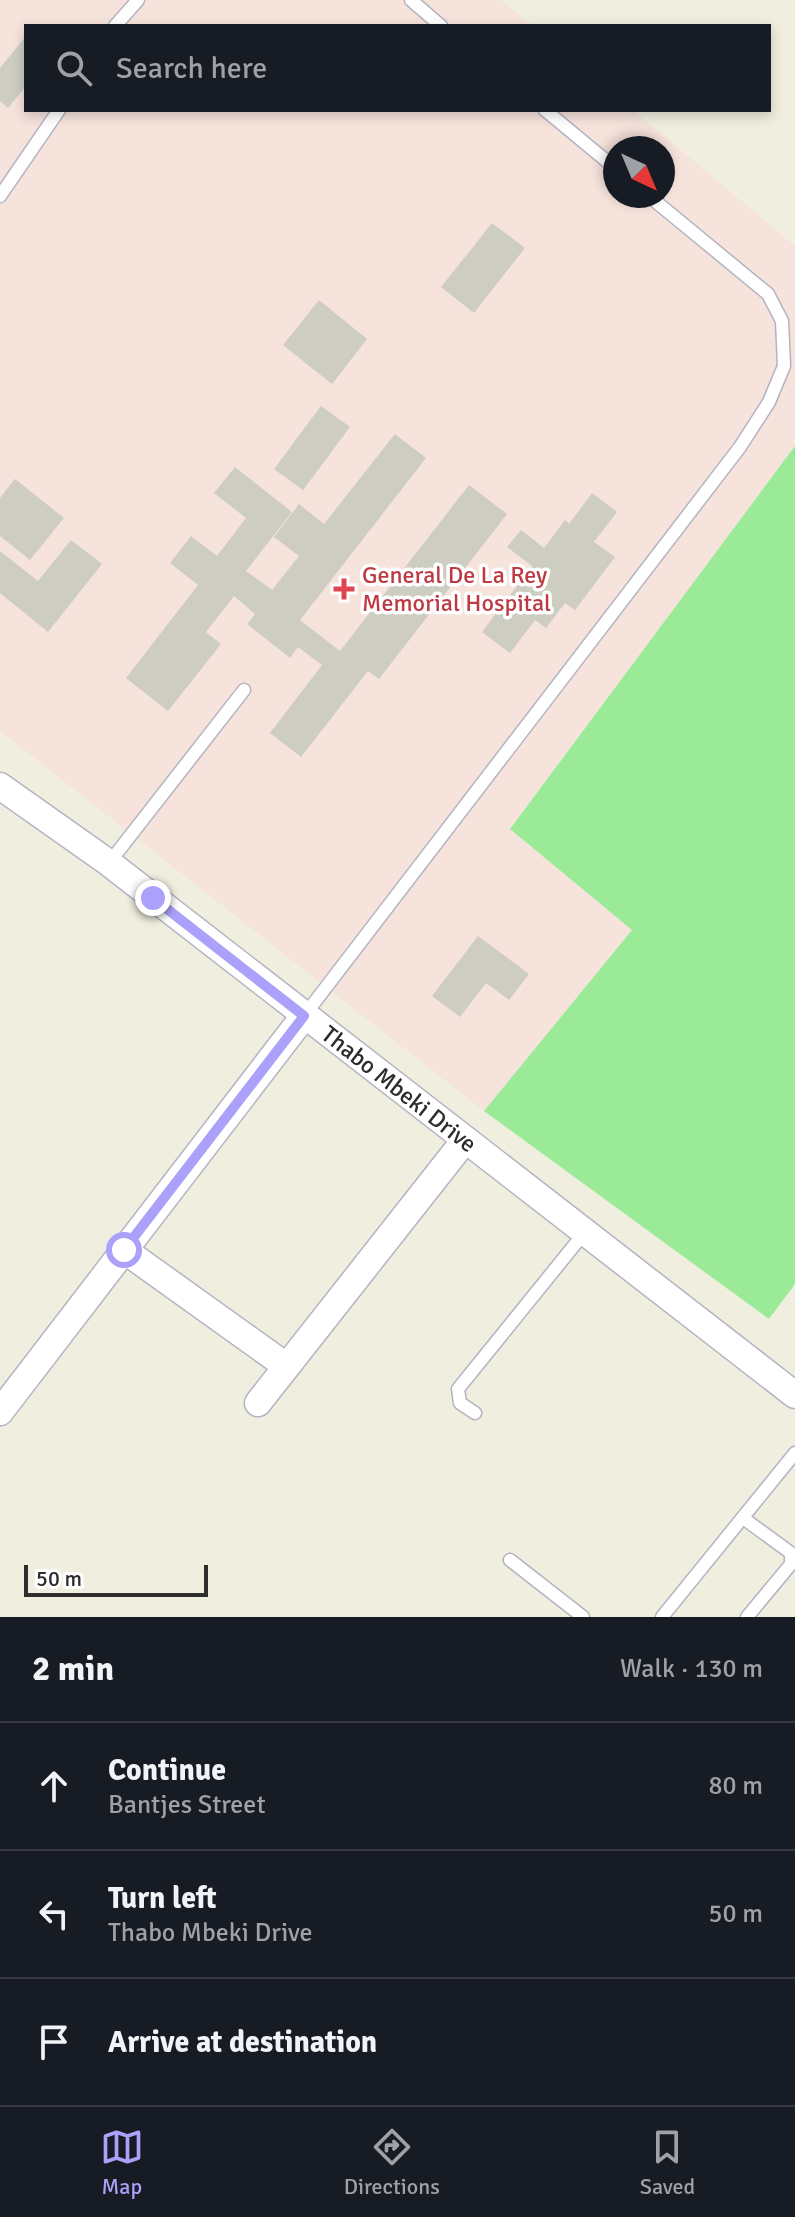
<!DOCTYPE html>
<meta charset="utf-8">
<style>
:root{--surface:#171b24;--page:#242831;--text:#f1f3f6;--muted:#9ea1a6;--line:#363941;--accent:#aba1fa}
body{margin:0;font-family:Signika,sans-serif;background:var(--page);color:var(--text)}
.compass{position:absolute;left:603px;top:136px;width:72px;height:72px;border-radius:50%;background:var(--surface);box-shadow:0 4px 12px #0003;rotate:136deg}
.scale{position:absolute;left:24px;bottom:20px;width:184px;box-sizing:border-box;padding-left:8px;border:4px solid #2d2d2d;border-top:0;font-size:22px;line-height:28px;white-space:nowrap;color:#2d2d2d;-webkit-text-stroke:6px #fff;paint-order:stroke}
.stop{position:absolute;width:24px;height:24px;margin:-18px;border:6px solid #aba1fa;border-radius:50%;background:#fff}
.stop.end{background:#aba1fa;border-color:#fff;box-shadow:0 2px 8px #0008}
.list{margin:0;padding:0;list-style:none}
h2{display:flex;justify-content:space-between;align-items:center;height:104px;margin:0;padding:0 32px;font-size:34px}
h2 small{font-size:26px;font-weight:400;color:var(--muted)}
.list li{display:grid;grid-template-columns:52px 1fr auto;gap:24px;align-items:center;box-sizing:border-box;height:128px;padding:0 32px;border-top:2px solid var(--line)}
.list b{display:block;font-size:30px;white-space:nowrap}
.list p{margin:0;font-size:26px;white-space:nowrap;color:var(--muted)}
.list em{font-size:26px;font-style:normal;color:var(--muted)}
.icon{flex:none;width:44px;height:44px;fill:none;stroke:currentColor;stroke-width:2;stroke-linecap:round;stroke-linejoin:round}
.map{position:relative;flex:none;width:795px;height:1617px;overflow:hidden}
.search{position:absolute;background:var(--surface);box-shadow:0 4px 12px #0003;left:24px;right:24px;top:24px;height:88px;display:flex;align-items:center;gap:20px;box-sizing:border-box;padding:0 28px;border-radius:0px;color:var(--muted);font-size:30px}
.sheet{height:488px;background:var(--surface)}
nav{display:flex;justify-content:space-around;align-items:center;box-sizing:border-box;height:112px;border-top:2px solid var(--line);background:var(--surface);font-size:22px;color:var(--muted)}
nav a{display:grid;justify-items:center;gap:4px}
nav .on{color:var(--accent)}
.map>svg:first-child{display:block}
.medical{fill:#f6e3dc;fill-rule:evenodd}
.green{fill:#9aea98}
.building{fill:#cecdc1}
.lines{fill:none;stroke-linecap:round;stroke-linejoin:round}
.lane-casing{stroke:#b4b3c2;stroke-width:15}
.street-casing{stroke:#b4b3c2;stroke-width:29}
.lane{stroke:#fff;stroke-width:12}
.street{stroke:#fff;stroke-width:26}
.route{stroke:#aba1fa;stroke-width:10}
.health-dot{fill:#e0444e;stroke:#fff;stroke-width:3}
.labels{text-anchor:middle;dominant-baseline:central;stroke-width:7;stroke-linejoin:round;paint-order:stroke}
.health-label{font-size:24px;fill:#be3a42;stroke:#fff;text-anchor:start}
.street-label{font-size:24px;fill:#2d2d2d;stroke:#fff}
</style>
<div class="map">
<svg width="795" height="1617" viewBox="0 0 795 1617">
<rect width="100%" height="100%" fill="#f0eedf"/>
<path class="medical" d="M0,0H501L532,26H26V110H633L795,246V446L510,828L632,930L484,1111L0,731ZM615,148H663V196H615Z"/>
<path class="green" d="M795,446V1284L769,1319L484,1111L632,930L510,829Z"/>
<g class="building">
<path d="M26,36V86L8,108L0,101V68Z"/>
<path d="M492,223L525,248L474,313L441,287Z"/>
<path d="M319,300L367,339L332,384L283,345Z"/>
<path d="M321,406L350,427L303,490L274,469Z"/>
<path d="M395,434L426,458L300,620L340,651L469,485L507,514L379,679L368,671L301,757L270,733L322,665L298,647L290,658L247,624L255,614L234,596L206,632L221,644L168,711L126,678L198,585L170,563L191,536L217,556L246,518L214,493L235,467L292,512L246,571L272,590L299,556L274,537L299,504L324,524Z"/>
<path d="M15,479L64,518L30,560L0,536V498Z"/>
<path d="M592,493L617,512L594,542L615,557L575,610L565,603L546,628L535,620L510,653L482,632L532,566L507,547L521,530L544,548L565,520L569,524Z"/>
<path d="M71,540L102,564L48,632L0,593V551L38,581Z"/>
<path d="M478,936L529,974L509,1000L486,983L460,1017L432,996Z"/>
</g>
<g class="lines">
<defs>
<g id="lane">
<path d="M411,0L441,26"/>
<path d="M115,26L138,0"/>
<path d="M545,110L615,168"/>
<path d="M0,196L59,110"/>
<path d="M109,863L244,690"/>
<path d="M304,1016L740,447L769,402L784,366L782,321L768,294L649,196"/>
<path d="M475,1413L460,1403L458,1389L585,1232"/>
<path d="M743,1518L791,1553V1564L747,1617"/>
<path d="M510,1560L583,1617"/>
<path d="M662,1617L795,1453"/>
</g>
<g id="street">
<path d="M0,786L109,863L795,1395"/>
<path d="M124,1250L286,1366"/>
<path d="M258,1403L465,1140"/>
<path d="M0,1412L304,1016"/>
</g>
</defs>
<use href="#lane" class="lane-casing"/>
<use href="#street" class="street-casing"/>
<use href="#lane" class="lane"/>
<use href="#street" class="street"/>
</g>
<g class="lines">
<path class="route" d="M124,1250L304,1016L153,898"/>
</g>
<path class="health-dot" d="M340 577h8v8h8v8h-8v8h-8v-8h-8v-8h8z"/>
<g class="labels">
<g class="health-label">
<text x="362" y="575">General De La Rey<tspan x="362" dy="28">Memorial Hospital</tspan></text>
</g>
<g class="street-label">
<text transform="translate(399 1089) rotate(38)">Thabo Mbeki Drive</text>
</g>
</g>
</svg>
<svg class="compass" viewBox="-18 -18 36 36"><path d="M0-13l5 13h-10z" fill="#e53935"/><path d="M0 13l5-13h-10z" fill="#9ea1a6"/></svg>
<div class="scale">50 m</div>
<div class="stop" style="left:124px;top:1250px"></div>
<div class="stop end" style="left:153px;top:898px"></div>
<div class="search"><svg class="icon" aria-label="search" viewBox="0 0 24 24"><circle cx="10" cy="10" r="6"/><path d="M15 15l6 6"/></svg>Search here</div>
</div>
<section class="sheet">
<h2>2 min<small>Walk · 130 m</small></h2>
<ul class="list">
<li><svg class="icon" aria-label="ahead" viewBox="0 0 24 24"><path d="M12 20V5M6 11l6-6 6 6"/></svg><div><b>Continue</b><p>Bantjes Street</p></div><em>80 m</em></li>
<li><svg class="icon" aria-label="left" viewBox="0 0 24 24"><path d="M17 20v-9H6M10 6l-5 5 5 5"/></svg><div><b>Turn left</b><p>Thabo Mbeki Drive</p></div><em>50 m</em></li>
<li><svg class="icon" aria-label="arrive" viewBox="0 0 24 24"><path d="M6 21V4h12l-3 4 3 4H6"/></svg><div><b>Arrive at destination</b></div></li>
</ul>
</section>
<nav>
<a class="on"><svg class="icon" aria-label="map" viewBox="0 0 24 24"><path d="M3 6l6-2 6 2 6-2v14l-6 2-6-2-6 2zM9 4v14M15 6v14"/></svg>Map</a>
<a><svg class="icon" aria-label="directions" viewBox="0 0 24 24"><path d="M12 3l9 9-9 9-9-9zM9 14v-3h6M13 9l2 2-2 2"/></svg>Directions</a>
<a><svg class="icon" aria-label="saved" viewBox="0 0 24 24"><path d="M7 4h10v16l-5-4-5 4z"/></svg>Saved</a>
</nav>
